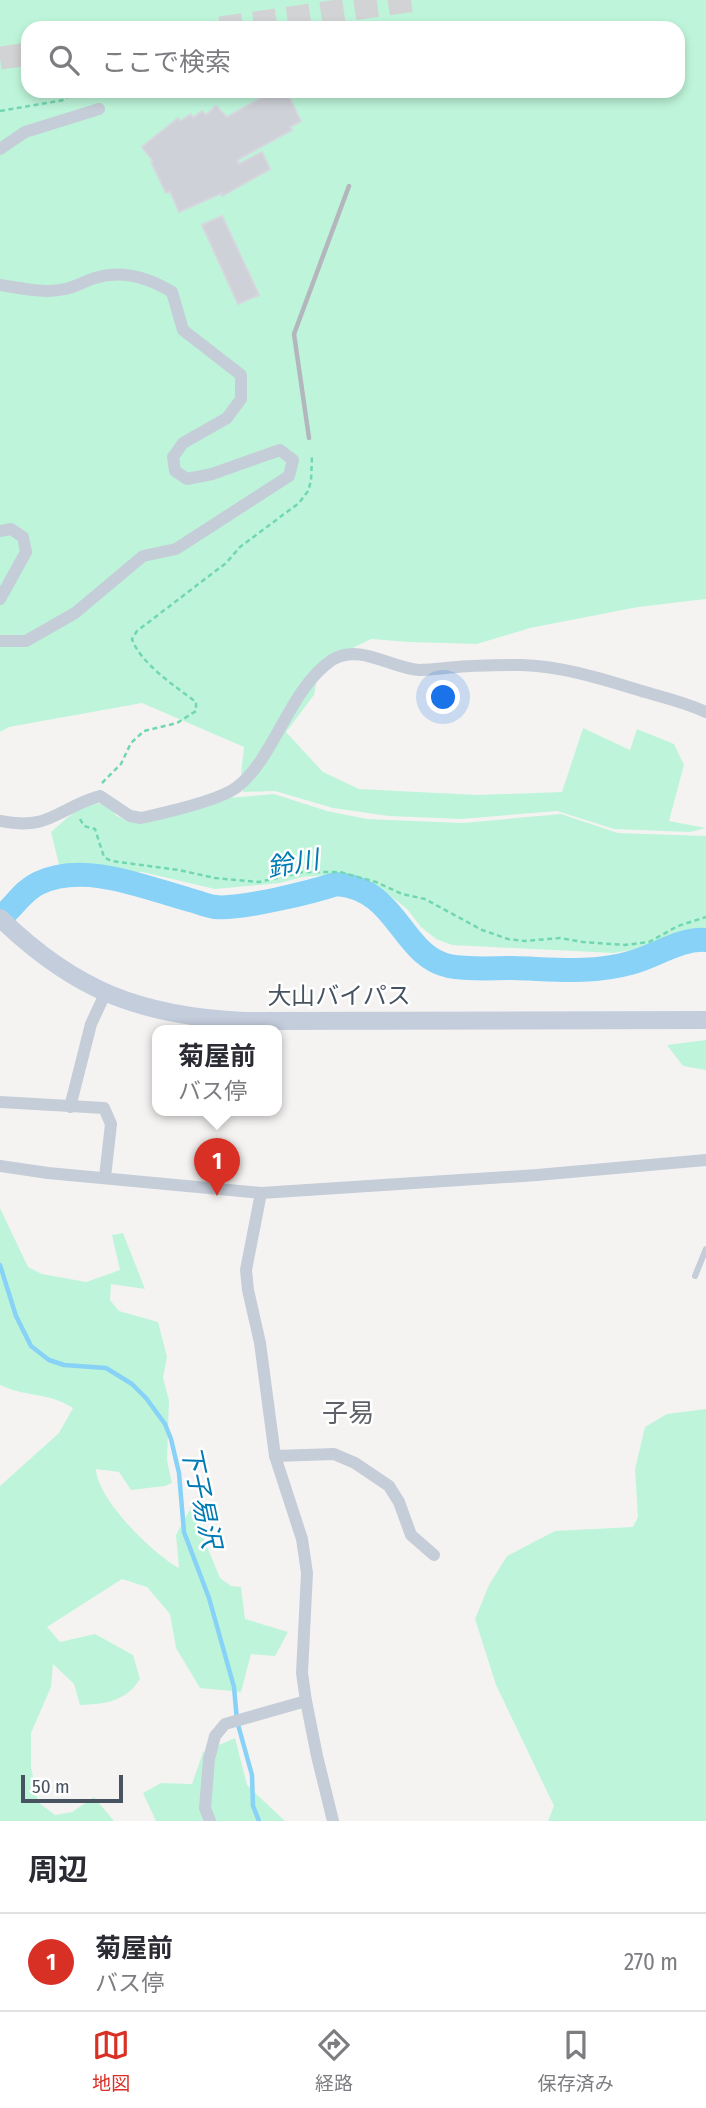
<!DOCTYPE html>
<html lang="ja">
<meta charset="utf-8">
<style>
:root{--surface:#fff;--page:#f7f7f7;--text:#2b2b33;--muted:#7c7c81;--line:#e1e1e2;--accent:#d93025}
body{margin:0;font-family:"Fira Sans Condensed","Noto Sans JP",sans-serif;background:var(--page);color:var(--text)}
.scale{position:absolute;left:21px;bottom:18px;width:102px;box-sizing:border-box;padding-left:7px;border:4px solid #485362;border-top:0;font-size:19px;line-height:24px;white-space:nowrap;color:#485362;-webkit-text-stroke:5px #fff;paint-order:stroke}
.you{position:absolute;left:444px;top:698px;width:24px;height:24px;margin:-18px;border:5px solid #fff;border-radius:50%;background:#1a73e8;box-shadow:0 0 0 10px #1a73e833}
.badge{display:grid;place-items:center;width:46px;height:46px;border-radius:50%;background:var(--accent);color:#fff;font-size:23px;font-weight:700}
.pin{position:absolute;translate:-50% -58px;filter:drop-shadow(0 2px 4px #0008)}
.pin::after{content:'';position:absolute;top:37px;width:24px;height:21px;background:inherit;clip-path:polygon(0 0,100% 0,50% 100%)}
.popup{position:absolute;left:152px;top:1025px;width:130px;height:91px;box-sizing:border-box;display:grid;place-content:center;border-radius:14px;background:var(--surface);filter:drop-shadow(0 2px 5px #0005);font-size:23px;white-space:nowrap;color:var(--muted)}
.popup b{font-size:26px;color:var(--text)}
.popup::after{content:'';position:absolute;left:50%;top:100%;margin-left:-14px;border:14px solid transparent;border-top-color:var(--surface)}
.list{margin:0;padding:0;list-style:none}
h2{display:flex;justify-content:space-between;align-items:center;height:91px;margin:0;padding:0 28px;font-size:30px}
h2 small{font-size:23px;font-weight:400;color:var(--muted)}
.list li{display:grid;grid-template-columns:46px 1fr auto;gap:21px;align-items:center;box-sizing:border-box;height:98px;padding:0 28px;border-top:2px solid var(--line)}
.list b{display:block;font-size:26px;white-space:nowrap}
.list p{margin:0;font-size:23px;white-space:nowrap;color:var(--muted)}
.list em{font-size:23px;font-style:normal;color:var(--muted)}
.icon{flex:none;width:38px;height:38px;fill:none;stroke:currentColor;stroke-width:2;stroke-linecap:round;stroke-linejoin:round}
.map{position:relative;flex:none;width:706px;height:1821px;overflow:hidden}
.search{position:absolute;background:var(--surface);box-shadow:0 4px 10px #0003;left:21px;right:21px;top:21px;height:77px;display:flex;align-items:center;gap:18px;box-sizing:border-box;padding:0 24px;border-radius:21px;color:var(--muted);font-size:26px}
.sheet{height:189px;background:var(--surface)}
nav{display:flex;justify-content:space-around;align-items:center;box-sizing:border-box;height:98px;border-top:2px solid var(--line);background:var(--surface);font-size:19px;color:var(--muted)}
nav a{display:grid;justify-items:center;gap:4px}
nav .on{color:var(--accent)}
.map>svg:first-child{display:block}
.green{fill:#bef5da;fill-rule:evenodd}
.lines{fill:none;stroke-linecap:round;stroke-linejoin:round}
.stream{stroke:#87d2f6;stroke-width:4.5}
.river{stroke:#87d2f6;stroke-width:24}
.building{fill:#ced1d8;stroke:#d6d7de;stroke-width:2}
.motorway-tunnel{stroke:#d2d3d5;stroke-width:23;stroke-dasharray:23 11;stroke-linecap:butt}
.path{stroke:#72d7b1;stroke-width:2.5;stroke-dasharray:5 3.5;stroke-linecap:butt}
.service{stroke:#c5cdd8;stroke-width:6}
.minor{stroke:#c5cdd8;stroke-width:12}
.secondary{stroke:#c4cddc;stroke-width:18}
.rail{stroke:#b4b6bd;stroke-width:4.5}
.labels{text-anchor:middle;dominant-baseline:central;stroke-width:5;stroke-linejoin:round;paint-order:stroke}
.street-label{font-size:24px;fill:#485362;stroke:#fff}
.water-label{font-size:26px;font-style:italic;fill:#017ab4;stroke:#fff}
.neighbourhood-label{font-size:26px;fill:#5e6168;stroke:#fff}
</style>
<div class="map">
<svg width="706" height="1821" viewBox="0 0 706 1821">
<rect width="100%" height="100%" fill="#f5f3f2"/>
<g class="green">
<path d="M0,0H706V599L638,607L530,628L477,644L409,642L371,639L320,664L314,695L286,732L323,772L359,789L477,795L562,792L583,728L630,750L637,729L674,744L684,765L669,821L706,828L690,832L614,829L557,811L461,819L389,816L333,808L275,791L243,792L241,774L244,747L142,703L9,727L0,732ZM28,28H678V91H28Z"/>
<path d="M274,794L327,811L367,819L463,823L561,814L618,833L706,836V933H691L650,947L613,953L452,945L436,939L421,927L407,909L388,894L367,883L347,878L327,875L302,877L280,883L215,889L142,872L61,873L51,832C68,818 82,800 106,804L117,816L130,822L229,798Z"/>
<path d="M706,1040V1070L683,1066L667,1045Z"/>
<path d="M0,1208L28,1267L42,1274L86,1282L120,1270L112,1235L123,1233L145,1289L111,1284L110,1300L119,1311L158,1322L167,1357L163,1378L169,1400L167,1460L172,1483L165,1486L131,1490L119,1472L96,1469C97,1499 153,1554 179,1568L176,1535L198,1495L202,1534L220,1578L231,1586L241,1587L245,1619L288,1632L275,1656L251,1654L241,1692L200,1688L176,1648L170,1614L147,1587L122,1579L47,1627L60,1642L95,1634L133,1655L140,1679C126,1702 104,1704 80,1705L74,1684L53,1664L51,1687L31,1733V1767L38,1802L55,1815L72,1812L94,1797L114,1821H0V1486L59,1433L73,1408C48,1392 25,1397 0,1385Z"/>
<path d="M706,1409V1821H548L554,1806L496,1685L475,1619L489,1585L507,1556L555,1531L633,1527L638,1517L635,1469L645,1427L667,1414Z"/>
<path d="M235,1738L247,1785L285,1821H156L143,1793L161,1783L192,1784L203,1752Z"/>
</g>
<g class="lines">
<path class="stream" d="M0,1265L16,1316L31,1346L49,1360L64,1365L106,1368L132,1384L146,1398L165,1424L171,1439L179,1473L184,1532L209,1598L234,1687L237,1721L252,1775L253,1806L259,1821"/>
<path class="river" d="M0,918C14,907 23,890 39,883C84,861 146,888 190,900C198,902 207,906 215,907C239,910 312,892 336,884C398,888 401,956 449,966C470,970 491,968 513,968C552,969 591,974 630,963C655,957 679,938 706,940"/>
</g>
<g class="building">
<path d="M274,91H286L301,121L290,127L292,130L237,160L239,164L262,152L270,169L222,196V193L179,212L170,191L166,193L151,162L153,161L142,147L178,118L181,121L191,114L193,118L202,111L206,115L216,106L227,117Z"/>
<path d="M222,216L259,295L238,304L202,225Z"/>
</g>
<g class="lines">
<g class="motorway-tunnel">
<path d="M220,28L415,0"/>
<path d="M0,58L28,54"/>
</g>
<g class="path">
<path d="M0,111L64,100L75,91"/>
<path d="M102,783L121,764L131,743L144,731L177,723L196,711V702C176,687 140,663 132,639L137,631L226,563L240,547L299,503L308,491L311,481L312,457"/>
<path d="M80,819L84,826L95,829L104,857L111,861L179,870L215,878L259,882L303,872H340L376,882L402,894L425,899L482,930L508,939L525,941L560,938L583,942L625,945L649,942L678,926L706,917"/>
</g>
<path class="service" d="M695,1276L706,1249"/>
<g class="minor">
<path d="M0,149L25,132L99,109"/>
<path d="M0,285C20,288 45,294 65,289C75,287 85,281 95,278C123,269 149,278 172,292L183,330L241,375V399L227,418L183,443L173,457L175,471L187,479L212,474L280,450L293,460L289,476L176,549L143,556L75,613L26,641H0"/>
<path d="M0,531L11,529L23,537L26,552L0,599"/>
<path d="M0,821C51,831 57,808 100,796L130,816L141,818C164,813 219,801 237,787C275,758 289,689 332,660C359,643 391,668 419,670C431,670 444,668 457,667C478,665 499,665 521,665C563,666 605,680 645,692C666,698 687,703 706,712"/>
<path d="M0,1102L104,1108L111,1124L105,1177"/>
<path d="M70,1107L91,1024L105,994"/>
<path d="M0,1166L48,1173L261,1193L537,1175L706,1160"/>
<path d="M275,1456L334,1454L355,1463L389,1486L399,1502L411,1535L434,1555"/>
<path d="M306,1701L317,1756L333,1821"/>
<path d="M210,1821L205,1808L209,1759L215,1736L225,1724L306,1701L302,1673L307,1573L302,1539L275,1456L260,1343L248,1290L246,1270L261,1193"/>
</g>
<path class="secondary" d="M0,918C75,991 141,1016 245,1021L706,1020"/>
<path class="rail" d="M309,438L294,334L349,186"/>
</g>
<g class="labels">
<g class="street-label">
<text x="339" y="996">大山バイパス</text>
</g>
<g class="water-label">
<text transform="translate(293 864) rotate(-10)">鈴川</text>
<text transform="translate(201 1497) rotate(78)">下子易沢</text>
</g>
<g class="neighbourhood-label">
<text x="348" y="1413">子易</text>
</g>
</g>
</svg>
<div class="scale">50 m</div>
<div class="you"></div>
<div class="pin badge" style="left:217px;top:1196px">1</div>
<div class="popup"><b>菊屋前</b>バス停</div>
<div class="search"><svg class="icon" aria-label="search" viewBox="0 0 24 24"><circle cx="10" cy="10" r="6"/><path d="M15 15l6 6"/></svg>ここで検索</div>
</div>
<section class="sheet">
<h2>周辺<small></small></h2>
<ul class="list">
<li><span class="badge">1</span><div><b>菊屋前</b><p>バス停</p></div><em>270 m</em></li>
</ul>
</section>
<nav>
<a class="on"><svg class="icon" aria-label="map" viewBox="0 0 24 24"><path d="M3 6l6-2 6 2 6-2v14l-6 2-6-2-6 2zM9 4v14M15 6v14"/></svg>地図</a>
<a><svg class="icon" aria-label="directions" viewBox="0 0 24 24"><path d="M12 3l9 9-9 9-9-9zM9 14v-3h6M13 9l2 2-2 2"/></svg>経路</a>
<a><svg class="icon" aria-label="saved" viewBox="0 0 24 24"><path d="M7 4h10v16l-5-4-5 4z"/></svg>保存済み</a>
</nav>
